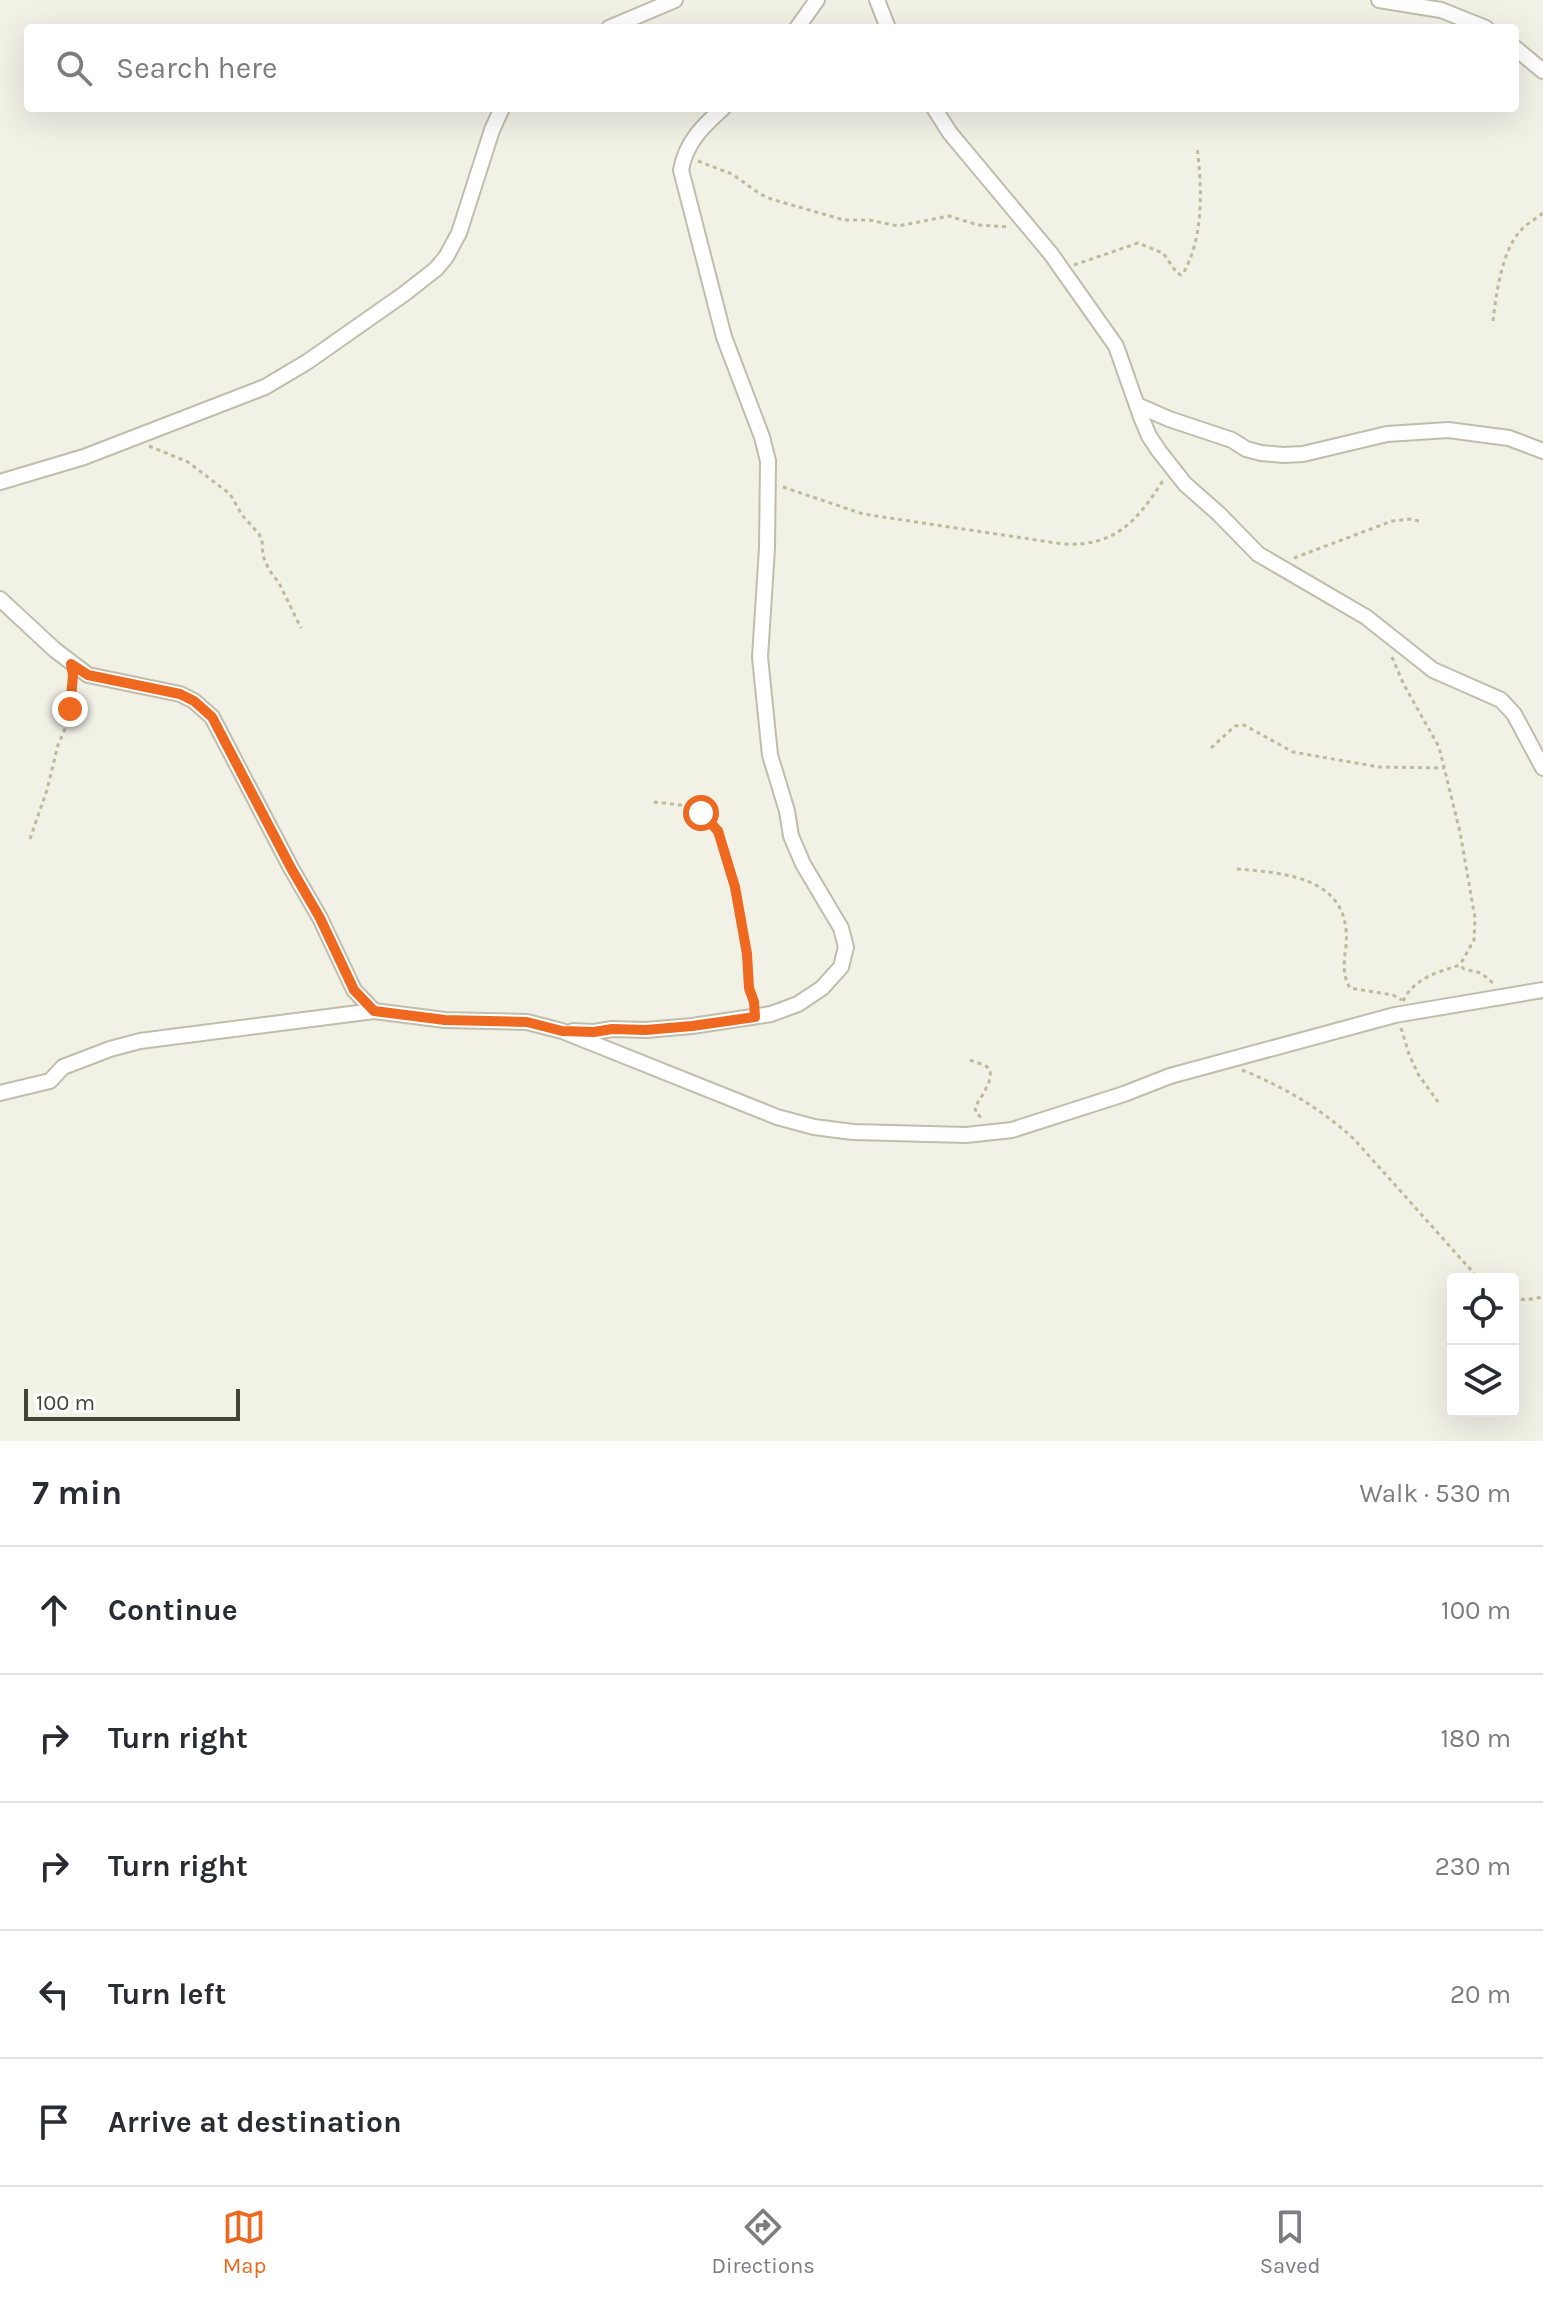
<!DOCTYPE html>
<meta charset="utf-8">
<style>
:root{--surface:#fff;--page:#f2f2f3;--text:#2b2b33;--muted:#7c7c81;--line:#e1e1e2;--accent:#ef6820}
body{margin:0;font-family:Karla,sans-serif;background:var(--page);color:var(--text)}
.controls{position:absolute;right:24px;bottom:24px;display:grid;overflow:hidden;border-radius:8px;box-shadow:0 8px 32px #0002}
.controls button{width:72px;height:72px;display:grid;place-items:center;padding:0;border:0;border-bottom:2px solid var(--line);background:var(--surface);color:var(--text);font:40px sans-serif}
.scale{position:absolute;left:24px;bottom:20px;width:216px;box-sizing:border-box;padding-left:8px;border:4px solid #454236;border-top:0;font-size:22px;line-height:28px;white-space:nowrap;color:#454236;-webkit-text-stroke:6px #fff;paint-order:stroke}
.stop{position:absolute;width:24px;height:24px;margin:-18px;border:6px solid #ef6820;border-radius:50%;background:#fff}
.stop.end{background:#ef6820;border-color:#fff;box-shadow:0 2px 8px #0008}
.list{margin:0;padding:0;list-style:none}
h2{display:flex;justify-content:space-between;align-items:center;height:104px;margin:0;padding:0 32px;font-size:34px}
h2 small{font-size:26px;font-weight:400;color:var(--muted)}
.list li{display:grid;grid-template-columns:52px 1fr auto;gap:24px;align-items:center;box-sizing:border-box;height:128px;padding:0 32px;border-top:2px solid var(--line)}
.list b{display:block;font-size:30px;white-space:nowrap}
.list em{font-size:26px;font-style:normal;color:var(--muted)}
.icon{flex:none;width:44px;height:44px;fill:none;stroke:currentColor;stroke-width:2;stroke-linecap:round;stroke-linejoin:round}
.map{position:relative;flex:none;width:1543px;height:1441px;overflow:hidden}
.search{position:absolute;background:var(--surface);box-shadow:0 8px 32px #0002;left:24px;right:24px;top:24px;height:88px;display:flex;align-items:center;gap:20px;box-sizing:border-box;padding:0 28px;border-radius:8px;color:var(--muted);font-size:30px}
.sheet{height:744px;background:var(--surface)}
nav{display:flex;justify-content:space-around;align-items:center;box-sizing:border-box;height:112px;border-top:2px solid var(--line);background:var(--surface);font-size:22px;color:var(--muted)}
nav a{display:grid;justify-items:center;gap:4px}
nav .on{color:var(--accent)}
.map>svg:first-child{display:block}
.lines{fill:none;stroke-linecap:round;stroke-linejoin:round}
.street-casing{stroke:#c0bdac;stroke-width:18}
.path{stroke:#beb99b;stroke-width:3;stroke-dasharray:4 4;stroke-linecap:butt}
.street{stroke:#fff;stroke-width:14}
.route{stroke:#ef6820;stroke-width:10}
</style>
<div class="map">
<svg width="1543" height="1441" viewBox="0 0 1543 1441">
<rect width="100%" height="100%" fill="#f2f1e6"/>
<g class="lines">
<defs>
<g id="street">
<path d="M877,0L888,28"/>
<path d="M1379,0L1441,10L1486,28"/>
<path d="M609,28L675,0"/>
<path d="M797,28L817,0"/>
<path d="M1515,48L1543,71"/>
<path d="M934,108L950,133L1051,254L1116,346L1141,417L1149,436L1159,451L1185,484L1219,514L1258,554L1366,617L1433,670L1501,700L1514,714L1543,768"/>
<path d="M1137,405L1169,419L1232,440L1246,449L1261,453L1283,455L1303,454L1387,434L1448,430L1509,438L1543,451"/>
<path d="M0,482L84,457L265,387L307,362L404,294L436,269L446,257L459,233L492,130L502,108"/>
<path d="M0,599L55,650L88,675L180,694L194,701L212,717L291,868L320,918L354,990L374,1011"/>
<path d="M573,1031L594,1032L612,1029L646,1030L692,1026L771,1014L798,1004L822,988L841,967L846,947L841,928L803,864L791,836L787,811L770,755L760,657L767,548L768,461L762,437L724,337L681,170C686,142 703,126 723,108"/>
<path d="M0,1093L50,1081L63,1067L110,1049L140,1041L374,1011L445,1020L527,1022L562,1031L777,1117L814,1127L853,1132L966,1135L1012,1130L1124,1094L1170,1076L1395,1015L1543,990"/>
</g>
</defs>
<use href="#street" class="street-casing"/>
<g class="path">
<path d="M698,161L732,174L760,194L771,199L844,220H869L898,226L949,216L978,225L1010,227"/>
<path d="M1074,265L1138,243L1163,253L1177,273L1181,275L1184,272C1204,235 1202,188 1197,147"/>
<path d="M1493,321C1496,294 1502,249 1522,229C1528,223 1537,218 1543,213"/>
<path d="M149,446L188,462L230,494L242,515L259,534L262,540L263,556L269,570L279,583L301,628"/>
<path d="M783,487L863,514L1063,544C1116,547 1138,520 1164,479"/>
<path d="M1294,558L1392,521L1410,519L1419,521"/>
<path d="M1392,657L1404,685L1439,747L1460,832L1475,918L1474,940L1460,965"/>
<path d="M1211,748L1235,726L1244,725L1293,752L1379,767L1444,768"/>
<path d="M654,802C669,804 690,804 702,813C730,835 742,918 747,953C749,970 748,986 754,1002"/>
<path d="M30,839L47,790L58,745L69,720L73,682"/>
<path d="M1237,869C1288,873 1352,878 1346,946C1344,961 1342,975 1350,988L1393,995L1402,1000"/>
<path d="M1403,1001C1414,978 1438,972 1460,965L1464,969L1481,973L1493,983"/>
<path d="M1401,1028L1409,1054L1418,1074L1438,1102"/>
<path d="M970,1060C976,1063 986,1064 989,1069C995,1078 980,1099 975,1107L976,1113L983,1119"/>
<path d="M1242,1070C1284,1087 1320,1108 1354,1139L1479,1279"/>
<path d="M1513,1298L1526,1300L1543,1297"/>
</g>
<use href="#street" class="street"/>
</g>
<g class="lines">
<path class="route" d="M70,709L73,675L71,664L88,675L180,694L194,701L212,717L291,868L320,918L354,990L374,1011L445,1020L527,1022L562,1031L594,1032L612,1029L646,1030L692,1026L755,1017L754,1002L749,988L747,954L735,887L718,831L701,813"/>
</g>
</svg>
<div class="controls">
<button><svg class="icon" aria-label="locate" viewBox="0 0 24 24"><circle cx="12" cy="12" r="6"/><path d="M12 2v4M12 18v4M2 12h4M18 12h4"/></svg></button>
<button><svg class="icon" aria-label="layers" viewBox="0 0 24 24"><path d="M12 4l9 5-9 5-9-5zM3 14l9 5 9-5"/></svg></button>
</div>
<div class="scale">100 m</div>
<div class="stop" style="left:701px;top:813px"></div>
<div class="stop end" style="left:70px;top:709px"></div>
<div class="search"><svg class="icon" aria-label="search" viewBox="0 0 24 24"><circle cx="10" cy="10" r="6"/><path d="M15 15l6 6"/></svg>Search here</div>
</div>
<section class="sheet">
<h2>7 min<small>Walk · 530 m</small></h2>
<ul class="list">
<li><svg class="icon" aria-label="ahead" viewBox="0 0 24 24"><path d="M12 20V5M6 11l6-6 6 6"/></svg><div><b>Continue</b></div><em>100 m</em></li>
<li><svg class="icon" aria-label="right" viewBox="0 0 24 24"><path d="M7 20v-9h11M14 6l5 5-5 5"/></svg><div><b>Turn right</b></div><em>180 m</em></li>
<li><svg class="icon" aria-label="right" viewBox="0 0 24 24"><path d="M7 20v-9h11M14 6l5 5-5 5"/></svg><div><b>Turn right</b></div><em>230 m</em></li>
<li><svg class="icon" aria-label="left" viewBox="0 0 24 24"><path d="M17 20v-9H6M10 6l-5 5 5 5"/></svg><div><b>Turn left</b></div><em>20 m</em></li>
<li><svg class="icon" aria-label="arrive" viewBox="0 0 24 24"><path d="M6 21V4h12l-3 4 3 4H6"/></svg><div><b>Arrive at destination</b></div></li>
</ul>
</section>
<nav>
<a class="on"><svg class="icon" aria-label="map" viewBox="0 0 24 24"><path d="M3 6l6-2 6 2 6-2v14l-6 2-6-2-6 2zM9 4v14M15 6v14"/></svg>Map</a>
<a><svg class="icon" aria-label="directions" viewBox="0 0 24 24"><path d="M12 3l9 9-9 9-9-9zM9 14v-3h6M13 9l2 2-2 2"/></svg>Directions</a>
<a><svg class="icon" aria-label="saved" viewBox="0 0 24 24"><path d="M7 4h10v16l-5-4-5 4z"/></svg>Saved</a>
</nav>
